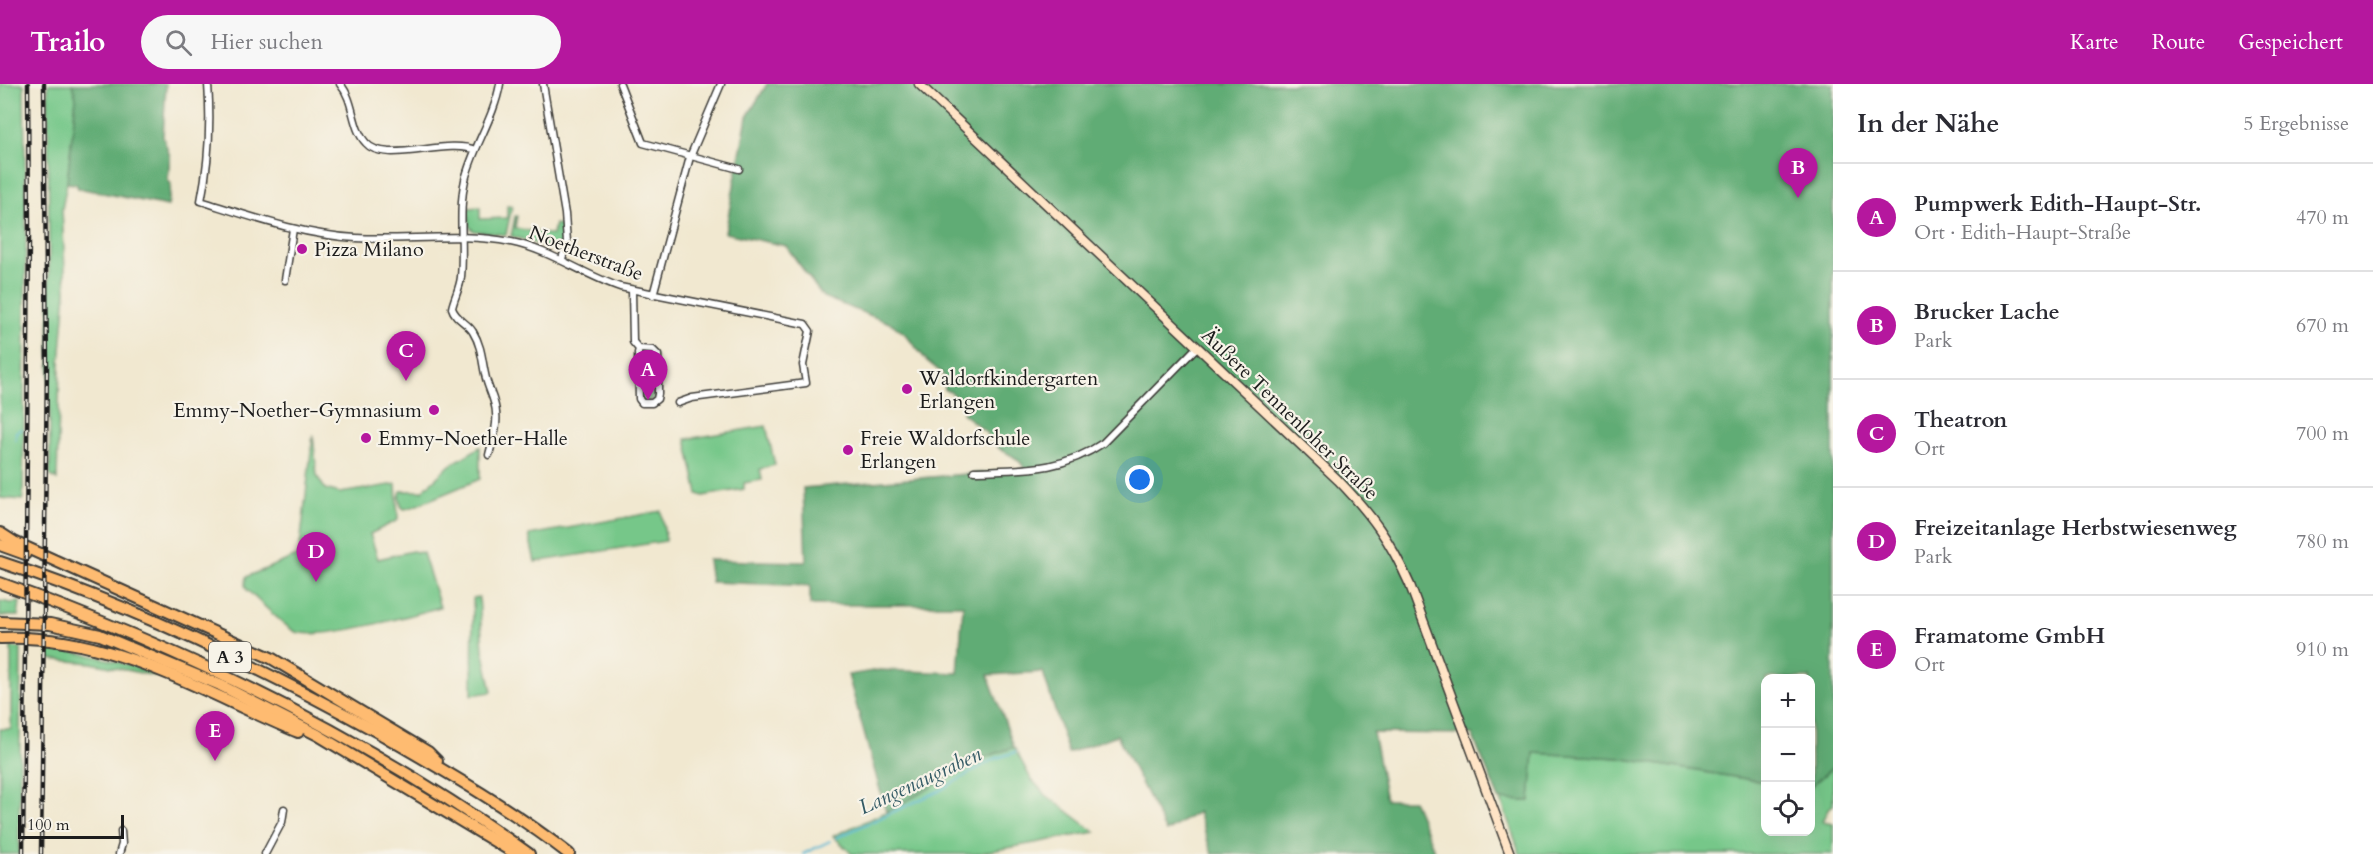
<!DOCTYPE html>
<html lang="de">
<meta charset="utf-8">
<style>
:root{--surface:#fff;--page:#f7f7f7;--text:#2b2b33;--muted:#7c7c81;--line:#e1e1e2;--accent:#b5179e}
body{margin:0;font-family:Cardo,serif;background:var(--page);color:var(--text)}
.controls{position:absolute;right:18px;bottom:18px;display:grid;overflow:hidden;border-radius:12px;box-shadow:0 6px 24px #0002}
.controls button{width:54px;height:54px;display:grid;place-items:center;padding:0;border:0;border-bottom:2px solid var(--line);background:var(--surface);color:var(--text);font:30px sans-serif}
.scale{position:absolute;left:18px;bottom:15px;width:106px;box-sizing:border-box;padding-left:6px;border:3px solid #1c1c1c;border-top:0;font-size:16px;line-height:21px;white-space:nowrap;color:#1c1c1c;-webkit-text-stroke:4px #f7f3e8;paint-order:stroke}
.you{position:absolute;left:1140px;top:396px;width:21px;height:21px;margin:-15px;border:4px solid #fff;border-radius:50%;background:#1a73e8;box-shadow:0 0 0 9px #1a73e833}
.badge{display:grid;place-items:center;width:39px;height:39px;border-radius:50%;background:var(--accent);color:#fff;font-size:20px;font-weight:700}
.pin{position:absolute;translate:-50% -50px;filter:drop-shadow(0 2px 3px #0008)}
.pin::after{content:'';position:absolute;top:32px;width:21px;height:18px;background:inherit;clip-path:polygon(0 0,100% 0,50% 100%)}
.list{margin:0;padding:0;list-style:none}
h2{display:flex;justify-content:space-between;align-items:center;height:78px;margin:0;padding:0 24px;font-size:26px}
h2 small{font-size:20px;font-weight:400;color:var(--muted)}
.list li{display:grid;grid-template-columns:39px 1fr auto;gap:18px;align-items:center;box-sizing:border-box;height:108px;padding:0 24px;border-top:2px solid var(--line)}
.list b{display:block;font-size:22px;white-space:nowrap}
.list p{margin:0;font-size:20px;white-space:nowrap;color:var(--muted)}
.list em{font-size:20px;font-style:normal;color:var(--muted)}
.icon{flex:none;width:33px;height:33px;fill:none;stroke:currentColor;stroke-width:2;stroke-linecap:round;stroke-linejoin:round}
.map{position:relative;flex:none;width:1833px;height:770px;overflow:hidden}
header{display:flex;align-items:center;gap:36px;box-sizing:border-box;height:84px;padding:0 30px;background:var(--accent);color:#fff}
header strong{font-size:28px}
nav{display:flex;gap:33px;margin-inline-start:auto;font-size:21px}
.search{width:420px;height:54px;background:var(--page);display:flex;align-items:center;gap:15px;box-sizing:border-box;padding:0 21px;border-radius:33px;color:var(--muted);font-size:22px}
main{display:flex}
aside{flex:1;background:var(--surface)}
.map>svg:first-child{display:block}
.green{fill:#76c789;stroke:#497252;stroke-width:1.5}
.forest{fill:#60ac75;stroke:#3e6448;stroke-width:1.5}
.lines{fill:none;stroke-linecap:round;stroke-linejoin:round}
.stream{stroke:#55b6d3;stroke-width:2}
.street-casing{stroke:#3c3b37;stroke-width:9}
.secondary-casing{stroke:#3c3b37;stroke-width:11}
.highway-casing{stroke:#3c3b37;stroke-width:14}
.street{stroke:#fff;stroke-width:6}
.secondary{stroke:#ffe4c6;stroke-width:8}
.highway{stroke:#febb71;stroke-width:10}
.rail-casing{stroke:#1c1c1c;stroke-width:4.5}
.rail{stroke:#f7f3e8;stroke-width:2;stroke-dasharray:7;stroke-linecap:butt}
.poi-dot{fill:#b5179e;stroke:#f7f3e8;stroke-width:2}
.labels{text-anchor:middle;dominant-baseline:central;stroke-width:4.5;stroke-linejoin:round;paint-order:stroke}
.shield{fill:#f7f3e8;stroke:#5e5c59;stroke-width:1.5}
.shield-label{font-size:18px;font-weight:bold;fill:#1c1c1c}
.poi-label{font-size:20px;fill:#1c1c1c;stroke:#f7f3e8;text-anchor:start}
.street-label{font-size:20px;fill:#1c1c1c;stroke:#f7f3e8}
.water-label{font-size:21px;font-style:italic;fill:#335a65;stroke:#f7f3e8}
</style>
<header>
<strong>Trailo</strong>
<div class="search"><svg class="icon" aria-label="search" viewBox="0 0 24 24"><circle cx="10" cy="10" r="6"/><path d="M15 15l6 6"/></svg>Hier suchen</div>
<nav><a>Karte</a><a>Route</a><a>Gespeichert</a></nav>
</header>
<main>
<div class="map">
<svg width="1833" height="770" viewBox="0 0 1833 770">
<rect width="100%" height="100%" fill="#f7f3e8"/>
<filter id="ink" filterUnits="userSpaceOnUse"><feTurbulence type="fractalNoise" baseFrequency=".0167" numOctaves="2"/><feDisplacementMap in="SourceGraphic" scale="12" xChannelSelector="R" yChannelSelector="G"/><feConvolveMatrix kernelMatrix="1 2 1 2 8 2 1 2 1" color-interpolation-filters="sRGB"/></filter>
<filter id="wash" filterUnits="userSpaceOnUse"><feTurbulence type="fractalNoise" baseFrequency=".008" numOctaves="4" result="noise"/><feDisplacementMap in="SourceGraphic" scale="24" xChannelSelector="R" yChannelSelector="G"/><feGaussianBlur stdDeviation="1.35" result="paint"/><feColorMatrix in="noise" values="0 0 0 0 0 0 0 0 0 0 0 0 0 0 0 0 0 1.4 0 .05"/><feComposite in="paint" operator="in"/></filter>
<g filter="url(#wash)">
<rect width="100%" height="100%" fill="#f1e8d0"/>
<g class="green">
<path d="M0,0H24L26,152L23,416L0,414Z"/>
<path d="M48,0H72L76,14L67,99L62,125L66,207L60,279L57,396L50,391Z"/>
<path d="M507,122H512L506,151L474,147L469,142L468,124L480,123V135L507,134Z"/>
<path d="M515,132H517L515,144L552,151L555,140L561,141V163L556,166L511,152Z"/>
<path d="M643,268L653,269L656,272L655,312L653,316L645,317L641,314L640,270Z"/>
<path d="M766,342L775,381L760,385L762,396L744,399V405L703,412L698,410L686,355Z"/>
<path d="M313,350L317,392L325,405L340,409L396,400L398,436L370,450L378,475L412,467L423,469L440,523C410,532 324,556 296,548C287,545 256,514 247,506L245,501L246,493L299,471Z"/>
<path d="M480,363V395L410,424L404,425L401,422L399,413L401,407H422L450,381Z"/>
<path d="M661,427L666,457L535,478L529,451Z"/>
<path d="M479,513L483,565L492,608L472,611L473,514Z"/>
<path d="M0,517L11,519L20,518L18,532H0Z"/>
<path d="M11,563L21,564L19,770H0V645H11Z"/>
<path d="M48,565C89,568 127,579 165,594L91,579L48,575Z"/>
<path d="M1014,663L1031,695L1046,711L1095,748L975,770H852L833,752L886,728L986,673Z"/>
<path d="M1533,669L1619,674L1765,698L1766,748H1810L1811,702L1833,683V721L1829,724L1822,737L1833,739V770H1520L1501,716L1530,717Z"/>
</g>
<g class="forest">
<path d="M72,0H166L163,53L170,72L168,96L171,100L168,122L78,104L76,100L67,99L76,14Z"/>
<path d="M767,0H1833V683L1811,702L1810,594H1766L1765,698L1619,674L1534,669L1530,717L1501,716L1499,715L1472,650L1373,649L1386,716H1413L1436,770H1212L1198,728L1166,748L1117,651L1068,669L1043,588L988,591L1014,663L986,673L886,728L848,591L879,586L958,589L963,521H810V502L711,498L708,476L806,478L803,404L1025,385C1015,367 999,371 992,355H987V349L962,329L966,326L951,308L945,306L943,290L927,277L905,250L892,240L823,213L786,162L725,149L747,33Z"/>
</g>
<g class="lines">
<g class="stream">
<path d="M16,356V348L22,345"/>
<path d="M836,754L939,707L994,675L1016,668"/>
<path d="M803,770L830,757"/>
</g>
</g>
</g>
<g filter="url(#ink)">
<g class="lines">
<defs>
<g id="street">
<path d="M208,0C211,40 209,78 201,117C252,133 302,151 356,154C407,157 460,148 511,158C550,166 582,190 620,203L805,240L810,247L803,281L806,299L692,314L678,319"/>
<path d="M340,0C355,17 351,43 366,59C384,81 447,54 475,66"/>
<path d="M543,0L565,130L567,158L562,175"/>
<path d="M620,0L643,59L739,85"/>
<path d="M285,196L293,145"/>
<path d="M632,206L633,258L639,265L638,269L639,315L642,319H652L657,315L658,310V271L653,266L639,265"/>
<path d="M653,211L690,73L721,0"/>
<path d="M489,371C492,358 498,343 496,329C496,319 490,308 487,298C482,282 483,264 473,248C468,239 455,235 452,224C454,214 460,204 461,193C464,161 458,127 465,96C473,63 494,34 500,0"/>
<path d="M974,387C1023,385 1060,388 1103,359L1197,263"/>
<path d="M119,770L122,760L121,747"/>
<path d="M265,770L282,738L284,725"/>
</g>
<path id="secondary" d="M919,0L1338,396C1372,431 1390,456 1410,501L1510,770"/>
<g id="highway">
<path d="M0,449L14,458L271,574L428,668L437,677"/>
<path d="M0,461L25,470"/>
<path d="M0,478C132,521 260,583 381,650C445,687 510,724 569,770"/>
<path d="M0,499C187,566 367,654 529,770"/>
<path d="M0,538L50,540L100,551L220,601L318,651L516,770"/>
<path d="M0,554C111,549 199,607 298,648"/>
</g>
</defs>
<use href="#street" class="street-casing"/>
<use href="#secondary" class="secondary-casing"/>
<use href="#highway" class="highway-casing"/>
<use href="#street" class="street"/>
<use href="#secondary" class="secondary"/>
<use href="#highway" class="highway"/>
<defs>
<g id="rail">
<path d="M23,770L29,152L28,0"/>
<path d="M41,770L47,283L44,0"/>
</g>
</defs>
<use href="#rail" class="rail-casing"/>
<use href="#rail" class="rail"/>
</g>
</g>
<g class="poi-dot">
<circle cx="302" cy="165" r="6"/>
<circle cx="907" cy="305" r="6"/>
<circle cx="434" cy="326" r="6"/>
<circle cx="366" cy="354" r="6"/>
<circle cx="848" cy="366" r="6"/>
</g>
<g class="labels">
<rect class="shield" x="209" y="558" width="42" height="30" rx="4.5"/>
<g class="shield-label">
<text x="230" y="573">A 3</text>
</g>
<g class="poi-label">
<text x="314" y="165">Pizza Milano</text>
<text x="919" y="294">Waldorfkindergarten<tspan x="919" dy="23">Erlangen</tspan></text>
<text x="422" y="326" text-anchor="end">Emmy-Noether-Gymnasium</text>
<text x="378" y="354">Emmy-Noether-Halle</text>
<text x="860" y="354">Freie Waldorfschule<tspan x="860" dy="23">Erlangen</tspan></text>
</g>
<g class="street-label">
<text transform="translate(586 169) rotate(21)">Noetherstraße</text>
<text transform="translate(1290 330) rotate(44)">Äußere Tennenloher Straße</text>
</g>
<g class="water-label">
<text transform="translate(920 697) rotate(-25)">Langenaugraben</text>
</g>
</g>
</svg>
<div class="controls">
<button>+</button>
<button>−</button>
<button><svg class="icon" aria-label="locate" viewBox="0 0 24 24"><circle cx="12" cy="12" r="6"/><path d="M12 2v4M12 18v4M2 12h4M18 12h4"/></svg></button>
</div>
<div class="scale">100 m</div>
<div class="you"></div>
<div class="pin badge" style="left:648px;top:316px">A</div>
<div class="pin badge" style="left:1798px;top:114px">B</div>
<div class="pin badge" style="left:406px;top:297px">C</div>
<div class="pin badge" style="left:316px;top:498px">D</div>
<div class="pin badge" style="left:215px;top:677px">E</div>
</div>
<aside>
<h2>In der Nähe<small>5 Ergebnisse</small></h2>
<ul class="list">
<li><span class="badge">A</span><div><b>Pumpwerk Edith-Haupt-Str.</b><p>Ort · Edith-Haupt-Straße</p></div><em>470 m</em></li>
<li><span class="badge">B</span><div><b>Brucker Lache</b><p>Park</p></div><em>670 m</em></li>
<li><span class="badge">C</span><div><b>Theatron</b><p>Ort</p></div><em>700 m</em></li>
<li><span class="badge">D</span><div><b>Freizeitanlage Herbstwiesenweg</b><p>Park</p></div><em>780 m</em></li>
<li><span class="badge">E</span><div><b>Framatome GmbH</b><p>Ort</p></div><em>910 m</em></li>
</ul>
</aside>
</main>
